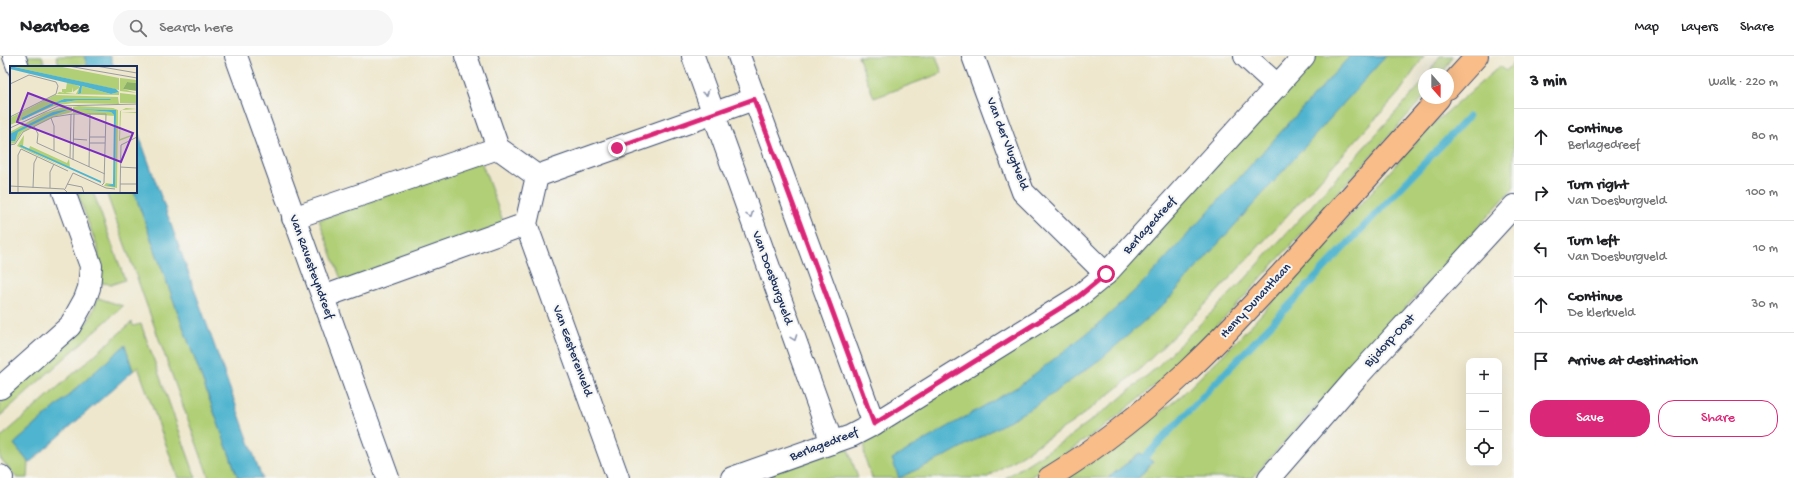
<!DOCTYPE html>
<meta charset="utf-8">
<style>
:root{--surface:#fff;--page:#f6f6f6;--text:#202124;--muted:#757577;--line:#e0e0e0;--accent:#db2777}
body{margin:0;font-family:"Gochi Hand",sans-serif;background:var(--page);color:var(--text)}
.controls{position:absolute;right:12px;bottom:12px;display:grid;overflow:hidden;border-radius:8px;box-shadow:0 4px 16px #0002}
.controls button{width:36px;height:36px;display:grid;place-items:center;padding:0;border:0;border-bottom:1px solid var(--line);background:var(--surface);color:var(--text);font:20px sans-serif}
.compass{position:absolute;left:1418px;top:12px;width:36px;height:36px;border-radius:50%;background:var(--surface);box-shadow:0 4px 16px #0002;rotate:159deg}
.stop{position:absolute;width:12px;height:12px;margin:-9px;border:3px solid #db2777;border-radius:50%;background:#fff}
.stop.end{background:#db2777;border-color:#fff;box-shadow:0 1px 4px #0008}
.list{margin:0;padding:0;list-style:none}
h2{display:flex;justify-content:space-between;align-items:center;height:52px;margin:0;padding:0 16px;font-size:17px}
h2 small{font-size:13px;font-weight:400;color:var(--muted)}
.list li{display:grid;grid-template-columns:26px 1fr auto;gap:12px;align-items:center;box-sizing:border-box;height:56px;padding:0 16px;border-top:1px solid var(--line)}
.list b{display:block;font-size:15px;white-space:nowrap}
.list p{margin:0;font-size:13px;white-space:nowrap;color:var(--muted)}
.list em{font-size:13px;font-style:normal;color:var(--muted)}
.actions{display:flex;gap:8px;padding:12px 16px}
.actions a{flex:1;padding:9px 0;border:1px solid var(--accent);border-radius:16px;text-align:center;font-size:14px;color:var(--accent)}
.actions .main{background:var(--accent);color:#fff}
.icon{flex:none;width:22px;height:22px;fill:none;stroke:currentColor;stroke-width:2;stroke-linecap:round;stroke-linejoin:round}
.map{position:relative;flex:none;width:1514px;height:422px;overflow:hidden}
header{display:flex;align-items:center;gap:24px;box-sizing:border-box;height:56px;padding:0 20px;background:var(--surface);border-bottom:1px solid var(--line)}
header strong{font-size:19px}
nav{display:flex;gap:22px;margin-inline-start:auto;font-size:14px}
.search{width:280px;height:36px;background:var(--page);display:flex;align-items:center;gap:10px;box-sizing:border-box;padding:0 14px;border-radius:22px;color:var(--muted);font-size:15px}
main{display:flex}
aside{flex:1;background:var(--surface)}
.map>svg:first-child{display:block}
.green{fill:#b0cf76;stroke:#667f6a}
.water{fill:#50b4cf;stroke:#367296}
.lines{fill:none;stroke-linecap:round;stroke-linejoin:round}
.stream{stroke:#50b4cf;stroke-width:7}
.minor-casing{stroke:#3b4b6f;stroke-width:24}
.major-casing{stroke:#3b4b6f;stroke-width:24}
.minor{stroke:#fff;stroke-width:22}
.major{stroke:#f8bd89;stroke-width:22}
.oneway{stroke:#8d97ae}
.route{stroke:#db2777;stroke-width:5}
.labels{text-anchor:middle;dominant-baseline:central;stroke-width:4;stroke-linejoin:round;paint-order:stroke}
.street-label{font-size:13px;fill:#1b2f5e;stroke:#f6f6f2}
.inset-river{fill:none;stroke:#50b4cf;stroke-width:2}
.inset-road{fill:none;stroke:#9a9da1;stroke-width:1}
.view{fill:#7b2cbf;fill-opacity:0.15;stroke:#7b2cbf;stroke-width:2}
.inset-edge{fill:none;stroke:#1b2f5e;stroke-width:2}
</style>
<header>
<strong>Nearbee</strong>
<div class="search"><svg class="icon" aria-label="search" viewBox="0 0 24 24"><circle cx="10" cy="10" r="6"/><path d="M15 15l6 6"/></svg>Search here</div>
<nav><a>Map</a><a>Layers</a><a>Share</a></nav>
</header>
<main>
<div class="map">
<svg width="1514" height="422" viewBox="0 0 1514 422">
<rect width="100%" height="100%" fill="#f6f6f2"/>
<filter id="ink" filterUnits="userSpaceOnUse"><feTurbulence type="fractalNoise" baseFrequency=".025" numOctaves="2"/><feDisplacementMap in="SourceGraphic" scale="8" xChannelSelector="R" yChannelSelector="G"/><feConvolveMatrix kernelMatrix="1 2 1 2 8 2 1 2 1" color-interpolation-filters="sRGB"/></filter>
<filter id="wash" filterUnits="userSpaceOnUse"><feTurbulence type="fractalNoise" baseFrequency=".012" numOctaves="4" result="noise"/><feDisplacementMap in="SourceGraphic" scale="16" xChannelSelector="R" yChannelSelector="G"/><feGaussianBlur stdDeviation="0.9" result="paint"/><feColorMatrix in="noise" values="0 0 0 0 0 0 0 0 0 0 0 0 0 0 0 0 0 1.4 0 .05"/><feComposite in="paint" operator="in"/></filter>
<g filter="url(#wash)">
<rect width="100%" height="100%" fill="#eee7cd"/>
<g class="green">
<path d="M26,0H42L46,11H30Z"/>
<path d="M56,0H84L88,11H60Z"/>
<path d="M858,0H936L942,17L874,42Z"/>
<path d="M1313,0H1424L1399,37L1208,246L1142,311L1115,334L1073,366L986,422H872C868,410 860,395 867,384L1083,247Z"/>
<path d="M1440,0H1453L1442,18H1428Z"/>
<path d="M1514,6V131L1252,422H1138L1153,406L1140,397L1108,422H1066L1128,383L1182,339L1237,285L1431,70L1500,10L1506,15Z"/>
<path d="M1424,25V41L1235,251L1170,317L1104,371L1029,422H1005L1065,384L1117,345L1156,312L1246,222Z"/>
<path d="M481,105L504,168L342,226L319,164Z"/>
<path d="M77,136H93L125,224L113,228L101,227L98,193Z"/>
<path d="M106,136H134L238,422H209Z"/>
<path d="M98,242L123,250L0,360V347L78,278L89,264Z"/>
<path d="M132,266L133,270L141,268L196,422H178L138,311L133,315L125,290L14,388L29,407L28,422H17L0,402V382Z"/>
<path d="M837,393H848L858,422H756Z"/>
</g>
<g class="water">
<path d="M84,0H110L114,11H88Z"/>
<path d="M1350,0H1386L1166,246L1102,302L1040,347L984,379L944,401L899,422L892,403L1019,330L1099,268L1147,223Z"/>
<path d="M136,71L262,422H238L134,136H136Z"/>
<path d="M125,289L133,315L29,407L14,388Z"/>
<path d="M1140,397L1153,406L1138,422H1108Z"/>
</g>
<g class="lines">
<path class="stream" d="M1145,401L1468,61"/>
</g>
</g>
<g filter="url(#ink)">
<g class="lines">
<defs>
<g id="minor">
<path d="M14,0L18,11"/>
<path d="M236,0L388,422"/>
<path d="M466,0L498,92L537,120L526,168L618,422"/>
<path d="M693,0L832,387"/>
<path d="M739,0L874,368"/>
<path d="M973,0L1023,136L1106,218"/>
<path d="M1245,0L1278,30"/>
<path d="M537,120L754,43"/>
<path d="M293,162L498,92"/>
<path d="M323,241L526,168"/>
<path d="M0,332L70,270L85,243L89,232L91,210L64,136"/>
<path d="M0,420L2,422"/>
<path d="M732,422L851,380L874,368L1078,241L1106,218L1304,0"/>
<path d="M1269,422L1356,322L1514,150"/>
</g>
<g id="major">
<path d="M1448,32L1477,0"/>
<path d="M1049,422C1152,359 1228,278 1308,188C1351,140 1395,91 1439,42"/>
</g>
</defs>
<use href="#minor" class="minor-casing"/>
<use href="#major" class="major-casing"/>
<use href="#minor" class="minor"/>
<use href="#major" class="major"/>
</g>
<defs><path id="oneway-chevron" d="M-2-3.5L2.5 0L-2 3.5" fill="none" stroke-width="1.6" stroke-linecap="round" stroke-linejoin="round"/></defs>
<g class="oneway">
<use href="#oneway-chevron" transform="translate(706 37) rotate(70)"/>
<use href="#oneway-chevron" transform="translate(750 159) rotate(70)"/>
<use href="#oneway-chevron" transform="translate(794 282) rotate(70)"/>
</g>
</g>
<g class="lines" filter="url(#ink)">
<path class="route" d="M617,92L754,43L874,368L1078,241L1106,218"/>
</g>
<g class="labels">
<g class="street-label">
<text transform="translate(1007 88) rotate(69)">Van der Vlugtveld</text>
<text transform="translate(1150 170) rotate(-48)">Berlagedreef</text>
<text transform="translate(311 211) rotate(70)">Van Ravesteyndreef</text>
<text transform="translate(772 222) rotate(70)">Van Doesburgveld</text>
<text transform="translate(1256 245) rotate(-47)">Henry Dunantlaan</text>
<text transform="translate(1390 285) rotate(-47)">Bijdorp-Oost</text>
<text transform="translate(572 295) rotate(70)">Van Eesterenveld</text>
<text transform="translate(824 389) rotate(-21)">Berlagedreef</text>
</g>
</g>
<g transform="translate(10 10)">
<rect width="127" height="127" fill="#eee7cd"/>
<path d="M0,0H47L109,12V24ZM110,12L127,14V17L117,16L113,23L127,27L110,25ZM57,16L69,20V22L63,26L62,21V26L52,27V23H56ZM70,20V25L68,27H71L72,20L101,28L109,26V29L47,28L49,26L66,28ZM110,27L127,29V37H110ZM45,29L108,31L109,38L62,37L44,40L0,59V52ZM54,33H101L68,34L43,38ZM69,40L103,42L108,44L107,122L94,120L96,117L103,118L105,121L106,44L66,43L101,46L105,50L63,47V41ZM53,41H62V46L43,51L12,66L5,77L0,78V66L34,47ZM116,42L127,43L111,44V47L127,46V47H111L110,73L121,69V66L122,70L109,75L110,45ZM14,69L13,81L10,80L59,104L7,80ZM20,80L57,97L59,93L60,102L19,83Z" fill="#b0cf76" fill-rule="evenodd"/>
<path d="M117,16L127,17V25L113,23Z" fill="#8cb267"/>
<path d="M0,0L106,23L109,26L101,28L72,20L71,27L68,28L70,20L0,3ZM54,33H101L100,34H68L42,38ZM60,43L38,51L8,66L5,75H0V68L13,61L43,46ZM66,43L106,44L105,121L96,119L103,118L104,49L101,46ZM11,79L91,115V117L9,80Z" fill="#50b4cf"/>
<path class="inset-river" d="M12,53L43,38"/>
<path class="inset-road" d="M58,0L127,12M86,0L127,7M0,18L19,9L46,16L48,20L46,28L0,51M41,52L44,60V85M24,60L28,68L27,77L95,108M0,62L48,40L127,38M80,71H95M63,73L77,74M79,77H95M0,79L5,78L13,66L43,51L63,48H96L94,117L92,119M60,92L61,48M63,94L64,48M79,101L80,48M110,101L127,102M57,118L72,121L74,127M110,118H127M0,120L54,123L58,127M23,122L24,97L27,91M40,122V106L44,98M55,123L63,107L96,122L105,123M8,127V89L11,83L58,105M110,127L111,79L127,71"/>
<path class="view" d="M18,27L123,67L111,96L7,56Z"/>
<rect width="127" height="127" class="inset-edge"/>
</g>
</svg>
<div class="controls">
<button>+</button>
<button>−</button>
<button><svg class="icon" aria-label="locate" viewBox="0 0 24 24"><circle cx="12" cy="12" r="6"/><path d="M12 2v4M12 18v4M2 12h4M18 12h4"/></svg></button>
</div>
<svg class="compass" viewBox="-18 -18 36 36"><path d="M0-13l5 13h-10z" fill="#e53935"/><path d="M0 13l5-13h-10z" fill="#757577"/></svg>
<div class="stop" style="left:1106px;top:218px"></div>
<div class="stop end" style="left:617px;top:92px"></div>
</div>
<aside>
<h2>3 min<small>Walk · 220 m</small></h2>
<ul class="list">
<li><svg class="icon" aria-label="ahead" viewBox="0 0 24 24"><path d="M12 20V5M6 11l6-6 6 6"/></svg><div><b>Continue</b><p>Berlagedreef</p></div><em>80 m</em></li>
<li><svg class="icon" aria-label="right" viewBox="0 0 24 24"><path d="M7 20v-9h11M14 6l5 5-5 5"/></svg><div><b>Turn right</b><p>Van Doesburgveld</p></div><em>100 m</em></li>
<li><svg class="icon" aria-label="left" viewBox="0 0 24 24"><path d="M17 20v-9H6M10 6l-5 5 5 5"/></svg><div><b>Turn left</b><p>Van Doesburgveld</p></div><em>10 m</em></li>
<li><svg class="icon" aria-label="ahead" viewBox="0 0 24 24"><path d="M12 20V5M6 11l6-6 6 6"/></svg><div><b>Continue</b><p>De klerkveld</p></div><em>30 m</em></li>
<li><svg class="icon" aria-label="arrive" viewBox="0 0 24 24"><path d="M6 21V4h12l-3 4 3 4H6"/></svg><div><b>Arrive at destination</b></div></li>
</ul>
<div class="actions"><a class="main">Save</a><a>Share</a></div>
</aside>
</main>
